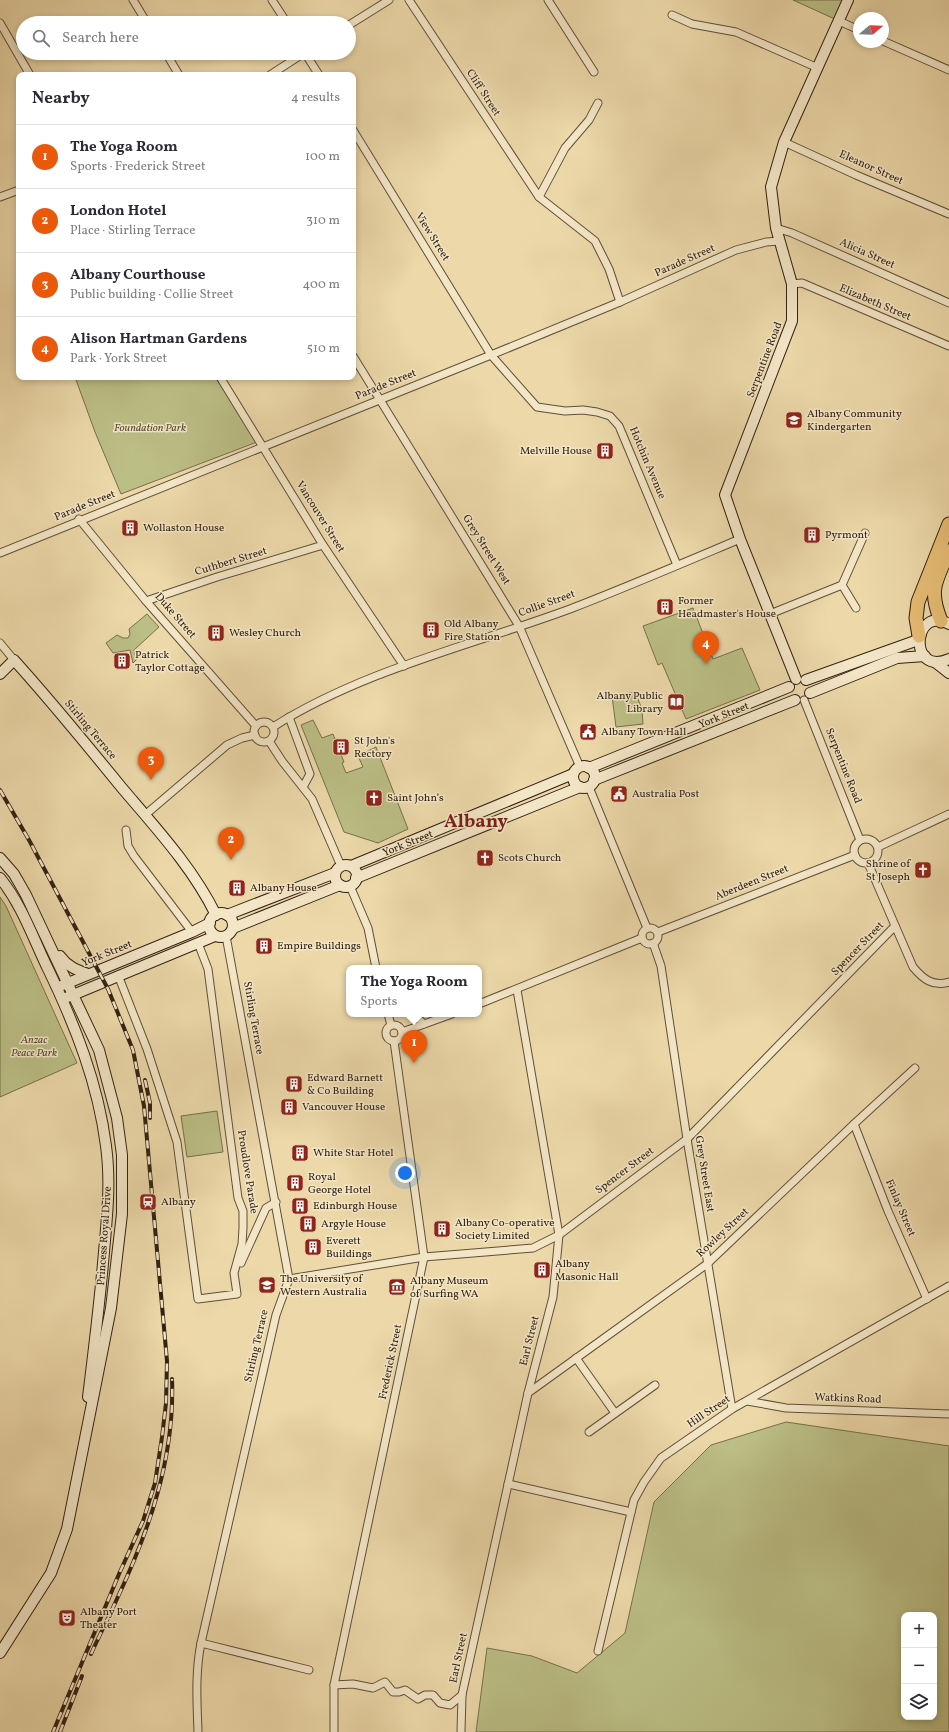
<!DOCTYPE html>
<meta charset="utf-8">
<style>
:root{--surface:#fff;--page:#f7f7f7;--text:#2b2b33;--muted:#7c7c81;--line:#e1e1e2;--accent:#ea580c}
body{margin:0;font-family:Vollkorn,serif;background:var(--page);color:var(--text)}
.controls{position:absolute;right:12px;bottom:12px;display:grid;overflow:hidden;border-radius:8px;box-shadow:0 2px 6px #0003}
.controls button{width:36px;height:36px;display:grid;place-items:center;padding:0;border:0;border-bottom:1px solid var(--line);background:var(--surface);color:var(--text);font:20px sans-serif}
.compass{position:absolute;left:853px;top:12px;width:36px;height:36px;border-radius:50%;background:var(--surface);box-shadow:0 2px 6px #0003;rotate:71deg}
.you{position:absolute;left:405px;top:1173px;width:14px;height:14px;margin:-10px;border:3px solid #fff;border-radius:50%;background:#1a73e8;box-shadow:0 0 0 6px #1a73e833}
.badge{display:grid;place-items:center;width:26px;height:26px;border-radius:50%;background:var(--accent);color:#fff;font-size:13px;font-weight:700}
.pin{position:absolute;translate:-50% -33px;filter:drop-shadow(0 1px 2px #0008)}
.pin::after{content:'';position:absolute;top:21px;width:14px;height:12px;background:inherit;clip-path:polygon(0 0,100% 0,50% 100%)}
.popup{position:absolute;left:346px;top:965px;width:136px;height:52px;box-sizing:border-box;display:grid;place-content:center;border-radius:8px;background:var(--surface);filter:drop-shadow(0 1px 3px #0005);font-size:13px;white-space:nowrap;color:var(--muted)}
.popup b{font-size:15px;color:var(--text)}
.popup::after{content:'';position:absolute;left:50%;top:100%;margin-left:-8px;border:8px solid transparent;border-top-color:var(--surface)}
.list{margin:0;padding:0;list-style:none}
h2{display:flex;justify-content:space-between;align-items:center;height:52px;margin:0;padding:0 16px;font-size:17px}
h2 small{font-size:13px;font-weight:400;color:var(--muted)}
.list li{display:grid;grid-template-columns:26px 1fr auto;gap:12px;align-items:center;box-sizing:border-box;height:64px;padding:0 16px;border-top:1px solid var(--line)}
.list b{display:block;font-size:15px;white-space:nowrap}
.list p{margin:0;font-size:13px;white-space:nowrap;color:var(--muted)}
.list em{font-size:13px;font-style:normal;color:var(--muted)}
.icon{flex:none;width:22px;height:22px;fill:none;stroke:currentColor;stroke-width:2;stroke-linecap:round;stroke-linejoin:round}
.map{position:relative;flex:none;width:949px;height:1732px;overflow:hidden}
.search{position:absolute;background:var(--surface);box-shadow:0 2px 6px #0003;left:16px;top:16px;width:340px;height:44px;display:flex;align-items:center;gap:10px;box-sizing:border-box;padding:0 14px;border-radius:22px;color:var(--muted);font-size:15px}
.panel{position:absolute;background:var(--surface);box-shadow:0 2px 6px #0003;left:16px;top:72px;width:340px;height:308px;border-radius:8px}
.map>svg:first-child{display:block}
.green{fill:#bbbe85;stroke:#76704b;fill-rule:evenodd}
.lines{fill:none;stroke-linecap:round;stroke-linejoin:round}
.street-casing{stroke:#604f37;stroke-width:9}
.secondary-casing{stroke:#322111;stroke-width:12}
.highway-casing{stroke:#322111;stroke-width:15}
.street{stroke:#f3e6c7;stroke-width:7}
.secondary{stroke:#f3e6c7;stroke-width:10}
.highway{stroke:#e6bc74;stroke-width:13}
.rail-casing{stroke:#322111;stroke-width:4}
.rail{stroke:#f3e6c7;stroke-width:2.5;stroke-dasharray:8;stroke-linecap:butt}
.labels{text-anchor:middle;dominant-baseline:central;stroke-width:3;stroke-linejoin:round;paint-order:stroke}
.street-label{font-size:11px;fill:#322111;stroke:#f3e6c7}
.poi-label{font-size:11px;fill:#322111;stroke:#f3e6c7;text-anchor:start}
.park-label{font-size:11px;font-style:italic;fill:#54482e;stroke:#f3e6c7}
.town-label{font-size:19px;font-weight:bold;fill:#7a1f14;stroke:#f3e6c7}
</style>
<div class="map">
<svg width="949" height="1732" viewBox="0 0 949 1732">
<rect width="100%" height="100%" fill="#ecd8a9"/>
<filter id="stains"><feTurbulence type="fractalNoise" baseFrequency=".005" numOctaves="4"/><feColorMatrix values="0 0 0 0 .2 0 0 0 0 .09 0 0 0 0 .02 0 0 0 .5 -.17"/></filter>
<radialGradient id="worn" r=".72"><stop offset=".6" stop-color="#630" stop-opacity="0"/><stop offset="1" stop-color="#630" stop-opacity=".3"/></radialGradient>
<g class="green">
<path d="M793,0H848L839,21Z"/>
<path d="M75,377H215L257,442L121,494L95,432Z"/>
<path d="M693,608L713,659L742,648L760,690L686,719L662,663L658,665L643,626Z"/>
<path d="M147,614L159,627L134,650L137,659L133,663L130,650L113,653L106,643L117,635L123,638H128L130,634L129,629Z"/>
<path d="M635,692L642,709L643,724L616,727L612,696Z"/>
<path d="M313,720L322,738L333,734L344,762L342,763L346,773L363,767L358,756L376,747L408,829L378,843L344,832L301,725Z"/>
<path d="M0,897L6,906L77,1063L0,1097Z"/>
<path d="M217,1111L223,1152L187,1157L181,1116Z"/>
<path d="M786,1422L949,1446V1732H476L487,1648L532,1656L577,1673L625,1633L654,1502L711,1445ZM904,1615H934V1717H904Z"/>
</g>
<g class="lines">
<defs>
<g id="street">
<path d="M133,0L147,23"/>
<path d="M272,0L287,23"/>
<path d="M409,0L539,197L595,241L609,269L620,302"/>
<path d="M548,0L594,72"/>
<path d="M672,15L692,24L736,32L818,68"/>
<path d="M839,21L859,30"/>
<path d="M0,23L30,75"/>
<path d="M349,25L389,0"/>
<path d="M883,41L949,70"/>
<path d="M166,53L179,75"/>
<path d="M305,53L319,75"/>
<path d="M270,75L304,53"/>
<path d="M353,130L491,355L537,407L565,411L583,410L597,412L610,416L619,426L677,565"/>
<path d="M784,142L856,175L949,214"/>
<path d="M0,197L19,190"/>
<path d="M539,197L565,148L589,120L598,103"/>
<path d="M776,228L792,233L949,303"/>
<path d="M792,284L802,283L949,346"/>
<path d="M353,356L519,626L580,767"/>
<path d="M220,377L323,545L404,666"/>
<path d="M79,519L146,601L256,726"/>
<path d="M0,553L491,355L620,302L736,250L766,242L780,241"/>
<path d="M842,585L856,608"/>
<path d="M146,601L217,577L323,545"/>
<path d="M770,614L842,585L865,533"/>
<path d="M0,643L14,660"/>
<path d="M804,700L860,840"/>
<path d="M289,717L310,774L303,787"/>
<circle cx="264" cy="732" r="10"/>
<path d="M273,727C363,670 470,646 570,609C627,587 683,563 740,539"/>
<path d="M269,741L282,761L312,799L341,866"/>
<path d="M589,787L647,928"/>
<path d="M145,815L227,745L242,738L255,735"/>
<path d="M126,830L128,846L134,856L192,932"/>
<circle cx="866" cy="851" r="12"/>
<path d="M878,847L949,814"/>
<path d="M868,863L913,967C923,979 933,987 949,982"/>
<path d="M350,886L368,928L376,968"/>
<circle cx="650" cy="936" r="8"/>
<path d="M658,932L855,855"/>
<path d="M653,943L661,966L687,1139L732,1409"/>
<path d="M118,975L147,1049L177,1142L198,1299L237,1294L234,1273L242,1244L243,1228V1211L238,1198L208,969L198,943"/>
<path d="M479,1004L642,938"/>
<path d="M388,1014L391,1025"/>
<path d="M413,1014L424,1024"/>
<circle cx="394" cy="1033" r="8"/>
<path d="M402,1032L452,1014"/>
<path d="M854,1124L888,1211L927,1299"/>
<path d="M241,1263L266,1208L276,1202"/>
<path d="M289,1279L424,1257L533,1248L559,1235L687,1139L895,926"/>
<path d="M576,1358L615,1413"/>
<path d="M528,1393L707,1264L854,1124L915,1068"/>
<path d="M747,1401L786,1408L949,1414"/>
<path d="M589,1432L655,1385"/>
<path d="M508,1484L631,1512"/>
<path d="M201,1643L309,1670"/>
<path d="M598,1651L634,1500L644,1482L661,1458L732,1409L949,1286"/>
<path d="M334,1685L353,1684L373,1688L385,1682L393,1692H399L405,1690L418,1699L425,1695H433L440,1703L450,1705L462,1695"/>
<path d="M198,1732C197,1702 195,1673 201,1643L276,1315L289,1279L226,936"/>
<path d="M334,1732V1685L424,1257L394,1041"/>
<path d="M461,1732L462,1695L528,1393L553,1297L559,1235L517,990"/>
</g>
<g id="secondary">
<path d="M949,624C913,604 907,677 949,659"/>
<path d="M935,662L949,673"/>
<path d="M0,674L14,660C51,701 87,745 122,788C156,828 193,868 216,915"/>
<path d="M796,679L740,539L725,495L792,321V284L776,228L771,187L784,142L848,0"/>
<path d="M806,680L918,640"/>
<path d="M810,693L897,658L925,656"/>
<circle cx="584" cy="777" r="11"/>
<path d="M589,768L789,687"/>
<path d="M594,780L795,700"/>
<path d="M0,858L14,874L26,895L99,1050L117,1118L122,1155V1214L111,1308L67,1529L51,1573L0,1653"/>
<circle cx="346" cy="876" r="11"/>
<path d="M351,866L573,774"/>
<path d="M0,878C22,905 33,938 48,969C75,1025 98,1083 106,1146C111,1182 107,1217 104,1252C100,1300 94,1349 88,1397"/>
<path d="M356,878L580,787"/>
<circle cx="221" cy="925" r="12"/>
<path d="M227,915L335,873"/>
<path d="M233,928L340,885"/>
<path d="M60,956C67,966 76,970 88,974"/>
<path d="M63,985L192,932L210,923"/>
<path d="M68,997L215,936"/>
</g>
<g id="highway">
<path d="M941,621C928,589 936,581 949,551"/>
<path d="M919,636L916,618L918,602L949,524"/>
</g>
</defs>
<use href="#street" class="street-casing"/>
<use href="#secondary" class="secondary-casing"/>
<use href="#highway" class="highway-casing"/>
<use href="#street" class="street"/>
<use href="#secondary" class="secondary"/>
<use href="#highway" class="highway"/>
<defs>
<g id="rail">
<path d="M0,790L29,840L108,989L133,1050L144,1106L167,1361L166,1403L162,1437L155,1483L143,1521L119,1574L53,1732"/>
<path d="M145,1080L150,1103V1118"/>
<path d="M91,1654C99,1636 108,1619 116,1601C149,1531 175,1458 172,1379"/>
<path d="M60,1732L82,1676"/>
</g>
</defs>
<use href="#rail" class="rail-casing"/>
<use href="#rail" class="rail"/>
</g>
<defs>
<symbol id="school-square" viewBox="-11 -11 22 22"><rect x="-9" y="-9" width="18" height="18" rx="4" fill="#8f2418" stroke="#f3e6c7"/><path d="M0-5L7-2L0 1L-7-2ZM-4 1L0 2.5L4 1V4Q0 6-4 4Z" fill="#fff"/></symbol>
<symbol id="building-square" viewBox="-11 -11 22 22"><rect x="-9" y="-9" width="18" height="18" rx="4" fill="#8f2418" stroke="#f3e6c7"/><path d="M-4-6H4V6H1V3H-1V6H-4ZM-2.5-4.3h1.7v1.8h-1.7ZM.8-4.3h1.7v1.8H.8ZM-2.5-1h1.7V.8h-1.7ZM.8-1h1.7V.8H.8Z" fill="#fff"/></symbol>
<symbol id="library-square" viewBox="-11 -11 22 22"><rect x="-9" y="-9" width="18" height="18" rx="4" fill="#8f2418" stroke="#f3e6c7"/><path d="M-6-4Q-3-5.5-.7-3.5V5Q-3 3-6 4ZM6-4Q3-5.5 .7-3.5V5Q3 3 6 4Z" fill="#fff"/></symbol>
<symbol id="civic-square" viewBox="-11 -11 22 22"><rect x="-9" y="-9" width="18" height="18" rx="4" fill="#8f2418" stroke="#f3e6c7"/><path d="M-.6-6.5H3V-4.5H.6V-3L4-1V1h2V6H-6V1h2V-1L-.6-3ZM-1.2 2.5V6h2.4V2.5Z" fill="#fff"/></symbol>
<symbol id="church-square" viewBox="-11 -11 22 22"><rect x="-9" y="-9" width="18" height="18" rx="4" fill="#8f2418" stroke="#f3e6c7"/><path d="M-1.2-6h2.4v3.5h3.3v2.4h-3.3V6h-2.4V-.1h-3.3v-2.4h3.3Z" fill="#fff"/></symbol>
<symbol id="station-square" viewBox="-11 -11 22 22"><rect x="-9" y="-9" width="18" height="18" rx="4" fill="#8f2418" stroke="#f3e6c7"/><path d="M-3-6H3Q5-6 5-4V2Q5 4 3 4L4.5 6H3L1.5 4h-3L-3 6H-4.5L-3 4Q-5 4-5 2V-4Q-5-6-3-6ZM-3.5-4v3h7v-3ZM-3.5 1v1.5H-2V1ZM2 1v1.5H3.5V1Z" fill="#fff"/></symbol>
<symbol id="university-square" viewBox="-11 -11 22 22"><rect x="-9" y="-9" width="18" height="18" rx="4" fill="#8f2418" stroke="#f3e6c7"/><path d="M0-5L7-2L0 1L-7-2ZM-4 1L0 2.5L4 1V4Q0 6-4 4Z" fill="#fff"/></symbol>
<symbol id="museum-square" viewBox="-11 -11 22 22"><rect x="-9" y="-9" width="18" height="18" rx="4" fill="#8f2418" stroke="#f3e6c7"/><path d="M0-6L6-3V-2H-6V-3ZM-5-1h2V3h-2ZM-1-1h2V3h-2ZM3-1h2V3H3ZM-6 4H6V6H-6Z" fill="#fff"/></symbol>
<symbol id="theatre-square" viewBox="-11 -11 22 22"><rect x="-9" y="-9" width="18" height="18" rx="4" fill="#8f2418" stroke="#f3e6c7"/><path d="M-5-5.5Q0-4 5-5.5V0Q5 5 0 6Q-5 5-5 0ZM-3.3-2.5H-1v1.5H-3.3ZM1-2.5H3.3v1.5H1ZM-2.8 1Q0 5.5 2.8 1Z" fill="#fff"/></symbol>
</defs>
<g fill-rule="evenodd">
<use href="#school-square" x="784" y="410" width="20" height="20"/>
<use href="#building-square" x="595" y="441" width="20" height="20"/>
<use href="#building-square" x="120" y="518" width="20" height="20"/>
<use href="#building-square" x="802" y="525" width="20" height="20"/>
<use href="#building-square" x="655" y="597" width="20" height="20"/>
<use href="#building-square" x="421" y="620" width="20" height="20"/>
<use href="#building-square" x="206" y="623" width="20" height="20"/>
<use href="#building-square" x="112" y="651" width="20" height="20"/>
<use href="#library-square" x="666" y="692" width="20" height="20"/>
<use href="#civic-square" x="578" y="722" width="20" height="20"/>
<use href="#building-square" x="331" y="737" width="20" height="20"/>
<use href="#civic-square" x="609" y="784" width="20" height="20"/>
<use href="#church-square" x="364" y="788" width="20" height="20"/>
<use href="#church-square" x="475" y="848" width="20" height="20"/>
<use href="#church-square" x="913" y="860" width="20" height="20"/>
<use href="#building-square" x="227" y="878" width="20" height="20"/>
<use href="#building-square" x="254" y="936" width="20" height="20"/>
<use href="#building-square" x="284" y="1074" width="20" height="20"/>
<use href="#building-square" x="279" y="1097" width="20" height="20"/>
<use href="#building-square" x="290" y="1143" width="20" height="20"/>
<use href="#building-square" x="285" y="1173" width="20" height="20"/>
<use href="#station-square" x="138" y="1192" width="20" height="20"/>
<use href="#building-square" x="290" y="1196" width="20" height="20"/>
<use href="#building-square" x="298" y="1214" width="20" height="20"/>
<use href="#building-square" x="432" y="1219" width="20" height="20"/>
<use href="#building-square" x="303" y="1237" width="20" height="20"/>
<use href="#building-square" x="532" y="1260" width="20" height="20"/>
<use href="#university-square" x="257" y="1275" width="20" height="20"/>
<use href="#museum-square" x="387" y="1277" width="20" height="20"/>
<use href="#theatre-square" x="57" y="1608" width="20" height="20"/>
</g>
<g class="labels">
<g class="street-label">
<text transform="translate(483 93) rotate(57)">Cliff Street</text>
<text transform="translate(871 168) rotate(24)">Eleanor Street</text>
<text transform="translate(432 237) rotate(58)">View Street</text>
<text transform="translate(867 254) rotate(24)">Alicia Street</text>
<text transform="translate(685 261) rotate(-24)">Parade Street</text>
<text transform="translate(875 303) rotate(23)">Elizabeth Street</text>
<text transform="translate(765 360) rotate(-69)">Serpentine Road</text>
<text transform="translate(386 385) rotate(-22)">Parade Street</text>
<text transform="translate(647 463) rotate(67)">Hotchin Avenue</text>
<text transform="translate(85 506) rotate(-22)">Parade Street</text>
<text transform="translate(320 517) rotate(58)">Vancouver Street</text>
<text transform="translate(486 550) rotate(58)">Grey Street West</text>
<text transform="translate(231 562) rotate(-17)">Cuthbert Street</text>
<text transform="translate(547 604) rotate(-20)">Collie Street</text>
<text transform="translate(175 616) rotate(49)">Duke Street</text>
<text transform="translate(724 716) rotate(-22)">York Street</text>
<text transform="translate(90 730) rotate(50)">Stirling Terrace</text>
<text transform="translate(843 766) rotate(68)">Serpentine Road</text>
<text transform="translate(408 844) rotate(-22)">York Street</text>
<text transform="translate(752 883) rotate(-22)">Aberdeen Street</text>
<text transform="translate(858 949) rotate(-46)">Spencer Street</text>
<text transform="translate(107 954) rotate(-22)">York Street</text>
<text transform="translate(253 1018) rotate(80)">Stirling Terrace</text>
<text transform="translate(625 1171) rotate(-37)">Spencer Street</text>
<text transform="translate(247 1172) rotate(81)">Proudlove Parade</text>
<text transform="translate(704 1174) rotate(81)">Grey Street East</text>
<text transform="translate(900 1208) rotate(67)">Finlay Street</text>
<text transform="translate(723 1233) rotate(-43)">Rowley Street</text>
<text transform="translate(105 1236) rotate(-86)">Princess Royal Drive</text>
<text transform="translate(530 1341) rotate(-76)">Earl Street</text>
<text transform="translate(257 1346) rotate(-77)">Stirling Terrace</text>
<text transform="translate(391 1362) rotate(-78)">Frederick Street</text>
<text transform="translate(848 1399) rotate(2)">Watkins Road</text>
<text transform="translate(709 1412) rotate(-34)">Hill Street</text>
<text transform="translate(459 1658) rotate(-78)">Earl Street</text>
</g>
<g class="poi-label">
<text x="807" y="414">Albany Community<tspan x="807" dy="13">Kindergarten</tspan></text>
<text x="592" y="451" text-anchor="end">Melville House</text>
<text x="143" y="528">Wollaston House</text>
<text x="825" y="535">Pyrmont</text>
<text x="678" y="601">Former<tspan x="678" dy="13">Headmaster's House</tspan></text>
<text x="444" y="624">Old Albany<tspan x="444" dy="13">Fire Station</tspan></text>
<text x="229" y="633">Wesley Church</text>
<text x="135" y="655">Patrick<tspan x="135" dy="13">Taylor Cottage</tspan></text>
<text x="663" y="696" text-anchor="end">Albany Public<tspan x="663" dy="13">Library</tspan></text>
<text x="601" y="732">Albany Town Hall</text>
<text x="354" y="741">St John's<tspan x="354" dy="13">Rectory</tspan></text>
<text x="632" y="794">Australia Post</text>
<text x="387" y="798">Saint John’s</text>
<text x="498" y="858">Scots Church</text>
<text x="910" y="864" text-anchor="end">Shrine of<tspan x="910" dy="13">St Joseph</tspan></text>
<text x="250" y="888">Albany House</text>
<text x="277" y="946">Empire Buildings</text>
<text x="307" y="1078">Edward Barnett<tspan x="307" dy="13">&amp; Co Building</tspan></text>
<text x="302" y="1107">Vancouver House</text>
<text x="313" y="1153">White Star Hotel</text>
<text x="308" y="1177">Royal<tspan x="308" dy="13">George Hotel</tspan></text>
<text x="161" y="1202">Albany</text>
<text x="313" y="1206">Edinburgh House</text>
<text x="455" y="1223">Albany Co-operative<tspan x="455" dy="13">Society Limited</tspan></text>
<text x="321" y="1224">Argyle House</text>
<text x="326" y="1241">Everett<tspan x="326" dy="13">Buildings</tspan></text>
<text x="555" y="1264">Albany<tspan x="555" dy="13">Masonic Hall</tspan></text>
<text x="280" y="1279">The University of<tspan x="280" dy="13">Western Australia</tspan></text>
<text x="410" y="1281">Albany Museum<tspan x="410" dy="13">of Surfing WA</tspan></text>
<text x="80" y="1612">Albany Port<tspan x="80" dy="13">Theater</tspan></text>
</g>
<g class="park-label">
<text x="150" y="428">Foundation Park</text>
<text x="34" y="1040">Anzac<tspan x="34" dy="13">Peace Park</tspan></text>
</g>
<g class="town-label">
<text x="476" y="822">Albany</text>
</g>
</g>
<rect width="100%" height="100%" filter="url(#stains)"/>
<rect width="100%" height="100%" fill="url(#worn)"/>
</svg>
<div class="controls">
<button>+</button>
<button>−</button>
<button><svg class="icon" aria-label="layers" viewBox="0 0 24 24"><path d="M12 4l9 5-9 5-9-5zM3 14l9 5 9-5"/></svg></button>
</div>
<svg class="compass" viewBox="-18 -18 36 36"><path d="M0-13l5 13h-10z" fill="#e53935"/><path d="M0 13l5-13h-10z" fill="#7c7c81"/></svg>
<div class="you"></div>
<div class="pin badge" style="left:414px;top:1063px">1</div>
<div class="popup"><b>The Yoga Room</b>Sports</div>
<div class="pin badge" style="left:231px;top:860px">2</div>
<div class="pin badge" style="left:151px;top:780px">3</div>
<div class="pin badge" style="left:706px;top:664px">4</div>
<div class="search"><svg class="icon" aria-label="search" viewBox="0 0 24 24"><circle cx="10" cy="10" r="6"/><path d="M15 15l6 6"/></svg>Search here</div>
<section class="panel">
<h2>Nearby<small>4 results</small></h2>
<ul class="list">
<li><span class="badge">1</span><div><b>The Yoga Room</b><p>Sports · Frederick Street</p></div><em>100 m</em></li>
<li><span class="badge">2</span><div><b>London Hotel</b><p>Place · Stirling Terrace</p></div><em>310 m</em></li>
<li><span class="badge">3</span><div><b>Albany Courthouse</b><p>Public building · Collie Street</p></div><em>400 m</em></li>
<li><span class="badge">4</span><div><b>Alison Hartman Gardens</b><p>Park · York Street</p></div><em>510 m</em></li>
</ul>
</section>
</div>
